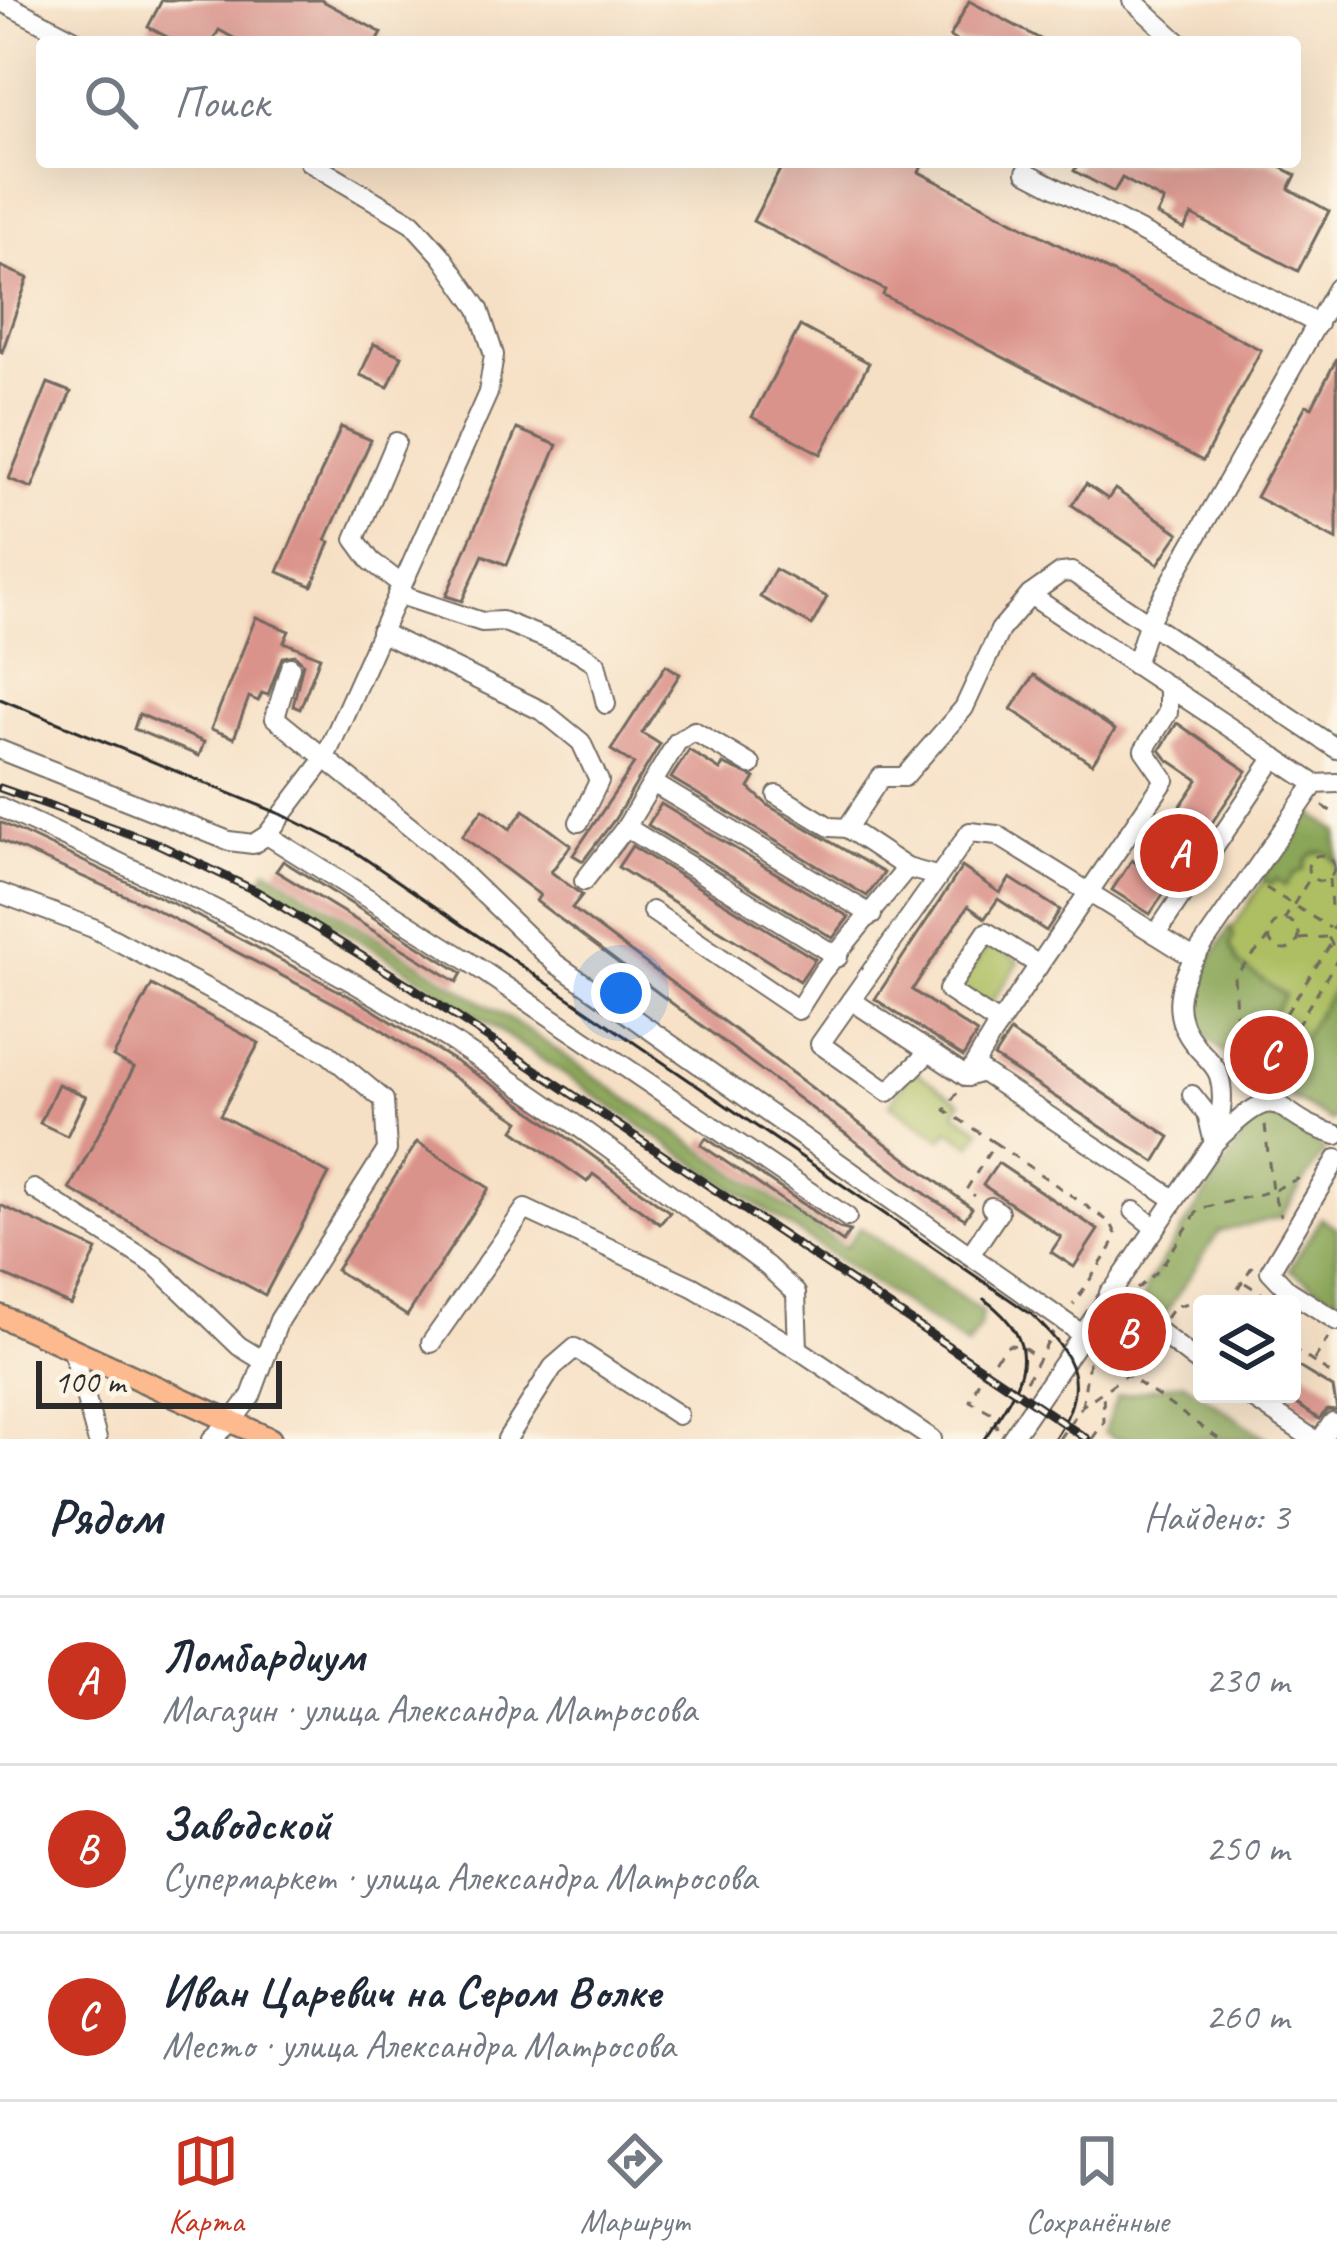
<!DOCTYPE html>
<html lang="ru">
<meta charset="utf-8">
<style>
:root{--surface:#fff;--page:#f2f2f3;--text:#1f2937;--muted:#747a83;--line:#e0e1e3;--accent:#c8321e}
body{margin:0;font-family:Caveat,sans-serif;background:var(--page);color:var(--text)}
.controls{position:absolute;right:36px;bottom:36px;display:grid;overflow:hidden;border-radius:12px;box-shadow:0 12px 48px #0002}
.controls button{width:108px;height:108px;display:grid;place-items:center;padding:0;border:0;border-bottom:3px solid var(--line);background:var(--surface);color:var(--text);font:60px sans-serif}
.scale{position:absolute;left:36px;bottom:30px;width:246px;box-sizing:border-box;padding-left:12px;border:6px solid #2b2b2b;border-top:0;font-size:33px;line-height:42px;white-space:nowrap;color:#2b2b2b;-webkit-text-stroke:9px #fcf5e5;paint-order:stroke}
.you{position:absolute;left:621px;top:993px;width:42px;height:42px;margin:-30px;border:9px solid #fff;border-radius:50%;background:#1a73e8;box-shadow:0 0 0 18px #1a73e833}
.badge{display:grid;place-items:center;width:78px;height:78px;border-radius:50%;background:var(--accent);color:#fff;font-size:39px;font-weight:700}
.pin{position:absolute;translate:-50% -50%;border:6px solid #fff;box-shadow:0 3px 12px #0006}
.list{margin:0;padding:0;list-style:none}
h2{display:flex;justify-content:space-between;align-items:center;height:156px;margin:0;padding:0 48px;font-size:51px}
h2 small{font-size:39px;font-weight:400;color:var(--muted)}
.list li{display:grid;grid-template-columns:78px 1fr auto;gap:36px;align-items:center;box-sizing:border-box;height:168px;padding:0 48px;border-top:3px solid var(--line)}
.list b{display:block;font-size:45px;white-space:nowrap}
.list p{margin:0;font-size:39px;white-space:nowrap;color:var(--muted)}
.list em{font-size:39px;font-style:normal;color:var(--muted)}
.icon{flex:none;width:66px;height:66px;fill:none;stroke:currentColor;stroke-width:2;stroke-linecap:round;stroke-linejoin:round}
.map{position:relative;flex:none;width:1337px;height:1439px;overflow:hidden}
.search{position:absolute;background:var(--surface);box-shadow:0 12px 48px #0002;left:36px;right:36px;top:36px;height:132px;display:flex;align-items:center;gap:30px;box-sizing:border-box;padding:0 42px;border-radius:12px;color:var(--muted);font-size:45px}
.sheet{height:660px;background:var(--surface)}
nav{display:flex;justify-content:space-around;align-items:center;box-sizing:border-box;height:168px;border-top:3px solid var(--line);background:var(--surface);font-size:33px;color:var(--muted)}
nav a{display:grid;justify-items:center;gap:6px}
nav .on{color:var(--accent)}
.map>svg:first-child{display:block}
.green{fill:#adbf62;stroke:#6c7546;stroke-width:3}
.forest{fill:#8aa658;stroke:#5a6842;stroke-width:3}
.building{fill:#da938b}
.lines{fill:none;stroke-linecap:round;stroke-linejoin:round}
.minor-casing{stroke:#726a61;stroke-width:22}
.major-casing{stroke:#726a61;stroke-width:26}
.path{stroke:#726a61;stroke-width:3;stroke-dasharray:9 9;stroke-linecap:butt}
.minor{stroke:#fff;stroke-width:18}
.major{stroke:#fcba8e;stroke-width:21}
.tram{stroke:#2b2b2b;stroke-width:3}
.rail-casing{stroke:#2b2b2b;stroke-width:9}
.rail{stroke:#fcf5e5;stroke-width:4.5;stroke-dasharray:14;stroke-linecap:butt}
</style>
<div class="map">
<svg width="1337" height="1439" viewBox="0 0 1337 1439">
<rect width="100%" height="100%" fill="#fcf5e5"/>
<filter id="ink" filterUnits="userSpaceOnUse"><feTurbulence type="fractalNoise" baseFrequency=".00833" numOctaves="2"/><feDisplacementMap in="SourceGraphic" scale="24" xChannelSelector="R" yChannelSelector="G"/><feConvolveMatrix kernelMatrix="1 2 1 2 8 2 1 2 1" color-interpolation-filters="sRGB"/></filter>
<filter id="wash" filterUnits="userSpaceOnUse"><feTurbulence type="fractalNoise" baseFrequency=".004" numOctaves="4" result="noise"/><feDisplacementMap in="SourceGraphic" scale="48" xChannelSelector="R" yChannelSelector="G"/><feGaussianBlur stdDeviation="2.7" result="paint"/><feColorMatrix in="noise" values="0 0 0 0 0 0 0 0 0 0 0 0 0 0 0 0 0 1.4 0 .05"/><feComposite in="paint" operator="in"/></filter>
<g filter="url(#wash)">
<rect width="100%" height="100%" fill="#f6e0c5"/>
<g class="green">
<path d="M1308,811L1337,831V1118L1331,1121C1281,1090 1203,1060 1188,998Z"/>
<path d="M990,942L1019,962L988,1008L959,988Z"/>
<path d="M912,1070L961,1102L955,1112L981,1130L971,1145L949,1130L942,1139L890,1104Z"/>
</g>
<g class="forest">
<path d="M1308,811L1337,831V864L1328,853C1314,849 1305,856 1304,870L1295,873L1285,886L1275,878L1271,884L1262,878Z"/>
<path d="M267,869L533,1034L845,1248L860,1227L982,1312L980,1327L967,1346L421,978L262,879Z"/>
<path d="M1230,927L1234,936L1230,944L1239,964L1285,995L1241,1064C1213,1045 1196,1032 1188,998Z"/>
<path d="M1337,983V1118L1331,1121L1273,1085Z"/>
<path d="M1273,1116L1325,1150L1281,1217L1219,1232L1163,1317L1143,1304L1146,1286L1241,1140L1256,1122Z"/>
<path d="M1321,1218L1337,1228V1300L1289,1269Z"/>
<path d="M1183,1382L1267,1439H1115L1104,1432L1117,1396Z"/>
</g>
<g id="blocks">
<g class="building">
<path d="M162,0H321L382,33L377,42H241L219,30L212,42H177L148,27Z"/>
<path d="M969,1L1046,42H959L950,37Z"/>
<path d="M784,162H924L919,172L1261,350L1203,461L883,295L885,290L753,221Z"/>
<path d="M1079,162H1271L1296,175L1289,189L1329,211L1298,271L1192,215L1184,229L1157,215L1164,201L1122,178L1114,192L1074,171Z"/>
<path d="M0,266L28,278L2,352L0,351Z"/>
<path d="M800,326L869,363L821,454L752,417Z"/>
<path d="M374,344L402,356L388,387L360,375Z"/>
<path d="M1337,358V540L1256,497L1306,405L1312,407Z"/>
<path d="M48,383L71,392L32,488L9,479Z"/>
<path d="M341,427L371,440L326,540L330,542L312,586L278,572Z"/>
<path d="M517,429L557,445L507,565L483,555L462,601L446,596Z"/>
<path d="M1086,484L1108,499L1115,489L1179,533L1158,564L1072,505Z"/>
<path d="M775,569L827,597L812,625L760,597Z"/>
<path d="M256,617L289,631L284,642L320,657L300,709L293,706L303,663L295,655L282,657L268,695L262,693L258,701L249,697L234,738L211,729Z"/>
<path d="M666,665L680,674L642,733L660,744L615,819L583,861L573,855L634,764L611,750Z"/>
<path d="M1034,675L1115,730L1092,764L1011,709Z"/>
<path d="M139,714L204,742L199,756L134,729Z"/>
<path d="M1177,723L1247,771L1150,914L1112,890L1132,860L1140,866L1198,780L1167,759L1160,750Z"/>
<path d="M689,750L720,770L723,764L755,778L749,788L769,806L884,873L879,880L867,896L671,778Z"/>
<path d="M661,804L849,917L845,922L833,938L648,825Z"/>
<path d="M483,809L510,829L524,810L571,845L551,872L582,895L572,908L972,1208L965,1219L931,1198L536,901L540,895L462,836Z"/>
<path d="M0,822L180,907L362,1003L506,1093L670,1212L660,1224L593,1174L587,1182L514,1130L520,1121L372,1023L149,906L0,840Z"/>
<path d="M632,846L815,959L800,981L618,867Z"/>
<path d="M283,861L462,973L457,982L276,871Z"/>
<path d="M962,867L1000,893L1010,878L1060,910L1046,931L998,899L985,918L968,906L912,990L977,1033L963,1057L875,999Z"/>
<path d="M152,985L259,1043L220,1115L329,1174L265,1295L69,1189L134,1068L113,1057Z"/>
<path d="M1010,1032L1170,1137L1155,1162L994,1057Z"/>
<path d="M58,1084L86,1096L67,1136L40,1123Z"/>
<path d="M706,1138L839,1228L850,1231L843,1242L701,1145Z"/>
<path d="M417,1142L489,1188L407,1316L336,1270Z"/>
<path d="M998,1163L1098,1230L1074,1267L1051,1252L1061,1237L983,1185Z"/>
<path d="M0,1205L97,1250L71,1305L0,1273Z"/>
<path d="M1121,1319L1145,1338L1131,1358L1106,1340Z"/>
<path d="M1292,1363L1333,1388L1337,1411L1327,1410L1319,1419L1292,1401Z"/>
</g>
</g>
</g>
<g filter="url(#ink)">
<use href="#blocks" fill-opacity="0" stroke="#726a61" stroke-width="3"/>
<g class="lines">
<defs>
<g id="minor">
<path d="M1132,0L1178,42"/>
<path d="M0,1L79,42"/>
<path d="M1026,172L1318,324"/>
<path d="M396,442L355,539L371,561L401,584"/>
<path d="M397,594L482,622L502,621L577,651L596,663L606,704"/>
<path d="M380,632L544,712L581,742L599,781L579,822"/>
<path d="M1135,665L1149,621L1337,288"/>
<path d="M290,667L275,718L436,848L555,963L1082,1334"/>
<path d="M0,750L229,841L253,844L267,835L324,760L488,393L494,355L479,309L441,255L412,223L309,162"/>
<path d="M751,765L694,731L677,742L626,827L838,957"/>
<path d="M653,783L872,915"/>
<path d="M1337,783L1315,784L1307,795L1194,958C1177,988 1171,1017 1196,1046C1203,1055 1216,1065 1219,1076C1226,1099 1219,1121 1214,1143C1288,1070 1267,1117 1337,1135"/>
<path d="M1315,784L1030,595L1061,573L1072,572L1337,749"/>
<path d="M777,795L830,827L847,828"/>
<path d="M0,807C165,883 333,962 485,1063C582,1126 674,1197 767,1266L796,1293L798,1349"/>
<path d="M267,835L468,961L847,1217"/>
<path d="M907,868L847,828L881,777H904L964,708L1000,630L1030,595"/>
<path d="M584,881L626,827"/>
<path d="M0,893L93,928L326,1052L384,1100L387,1150L279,1320L251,1396L233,1420L212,1439"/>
<path d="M652,911L798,1010L822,972L907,868L936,876"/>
<path d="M1156,934L1275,757"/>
<path d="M851,1000L820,1044L888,1092L928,1053"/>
<path d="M999,1024L1165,780L1144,750L1168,712V686"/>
<path d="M999,1024L948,990L987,932L1039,965L1035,971"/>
<path d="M967,1077L1002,1018"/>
<path d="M1337,1159L1270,1271L1288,1290L1337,1321"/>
<path d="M34,1189L155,1265L239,1346L262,1360"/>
<path d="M1174,1199L982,1072L967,1077L851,1000L970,832L997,835L1194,958"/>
<path d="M1134,1211L1154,1227"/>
<path d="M970,1255L999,1212L991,1207"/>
<path d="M1109,1293L1202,1365"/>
<path d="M431,1343L525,1209L693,1287L798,1349L932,1439"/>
<path d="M72,1348L97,1439"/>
<path d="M1246,1394L1313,1439"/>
<path d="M507,1439L553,1367L575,1348L678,1415"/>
<path d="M1011,1439L1214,1143L1207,1114L1192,1095"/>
<path d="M1321,1439L1332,1423"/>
</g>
<path id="major" d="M0,1316L270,1439"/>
</defs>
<use href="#minor" class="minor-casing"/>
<use href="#major" class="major-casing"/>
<g class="path">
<path d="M1323,806L1337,815"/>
<circle cx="1321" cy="868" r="13"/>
<path d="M1329,879L1331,906L1337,916"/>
<path d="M1266,888L1330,928"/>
<circle cx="1284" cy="935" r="15"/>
<path d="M1284,920L1310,878"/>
<path d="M1337,922L1328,937L1337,952"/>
<path d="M1300,939L1326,937"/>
<path d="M1330,945L1253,1065L1267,1074L1337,960"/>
<path d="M1264,1047L1236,1015L1234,976L1269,938"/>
<path d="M957,1093L945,1110L995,1143L966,1190L975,1196"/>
<path d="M1265,1125L1272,1191L1281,1216"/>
<path d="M995,1143L1111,1223L1116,1234L1111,1248L1073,1305"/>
<path d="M1245,1283L1272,1300"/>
<path d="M1137,1289L1160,1269L1199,1209L1272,1191L1297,1179L1302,1183"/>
<path d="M1228,1304L1253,1265"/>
<path d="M1166,1318L1174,1307L1199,1300"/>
<path d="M1292,1348L1337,1378"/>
<path d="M1093,1351L1219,1439"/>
<path d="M1314,1360L1328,1338"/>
<path d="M1017,1397L1054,1332"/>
<path d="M1082,1406L1090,1355"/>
<path d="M997,1428L994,1414L970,1401L983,1371L1009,1345L1021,1346L1035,1356"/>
<path d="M1059,1439L1082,1406L1126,1375L1146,1345"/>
<path d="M1092,1439L1104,1422L1103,1391"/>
</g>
<use href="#minor" class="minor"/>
<use href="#major" class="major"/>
<g class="tram">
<path d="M0,699L283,815L348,847L1031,1314C1075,1356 1091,1385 1054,1439"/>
<path d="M984,1299C1048,1347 1021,1384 984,1439"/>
</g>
<defs>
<path id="rail" d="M0,788L156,843L258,892L409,985L1087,1439"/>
</defs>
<use href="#rail" class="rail-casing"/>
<use href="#rail" class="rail"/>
</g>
</g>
</svg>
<div class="controls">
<button><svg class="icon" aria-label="layers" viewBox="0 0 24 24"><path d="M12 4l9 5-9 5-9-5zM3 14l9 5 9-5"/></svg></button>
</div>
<div class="scale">100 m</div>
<div class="you"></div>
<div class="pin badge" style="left:1179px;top:853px">A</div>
<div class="pin badge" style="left:1127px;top:1332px">B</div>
<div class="pin badge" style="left:1269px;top:1055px">C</div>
<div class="search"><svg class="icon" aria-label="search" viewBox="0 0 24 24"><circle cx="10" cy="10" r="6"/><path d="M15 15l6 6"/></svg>Поиск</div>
</div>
<section class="sheet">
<h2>Рядом<small>Найдено: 3</small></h2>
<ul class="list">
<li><span class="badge">A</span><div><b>Ломбардиум</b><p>Магазин · улица Александра Матросова</p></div><em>230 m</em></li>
<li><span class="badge">B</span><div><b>Заводской</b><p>Супермаркет · улица Александра Матросова</p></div><em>250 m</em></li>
<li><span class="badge">C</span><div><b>Иван Царевич на Сером Волке</b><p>Место · улица Александра Матросова</p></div><em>260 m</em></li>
</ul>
</section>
<nav>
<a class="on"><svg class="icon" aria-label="map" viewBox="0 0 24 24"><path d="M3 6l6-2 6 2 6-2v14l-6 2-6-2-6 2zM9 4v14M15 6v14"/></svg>Карта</a>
<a><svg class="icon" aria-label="directions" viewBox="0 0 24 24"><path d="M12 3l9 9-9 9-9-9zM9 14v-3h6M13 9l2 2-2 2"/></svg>Маршрут</a>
<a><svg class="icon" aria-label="saved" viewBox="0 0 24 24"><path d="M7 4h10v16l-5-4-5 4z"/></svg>Сохранённые</a>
</nav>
